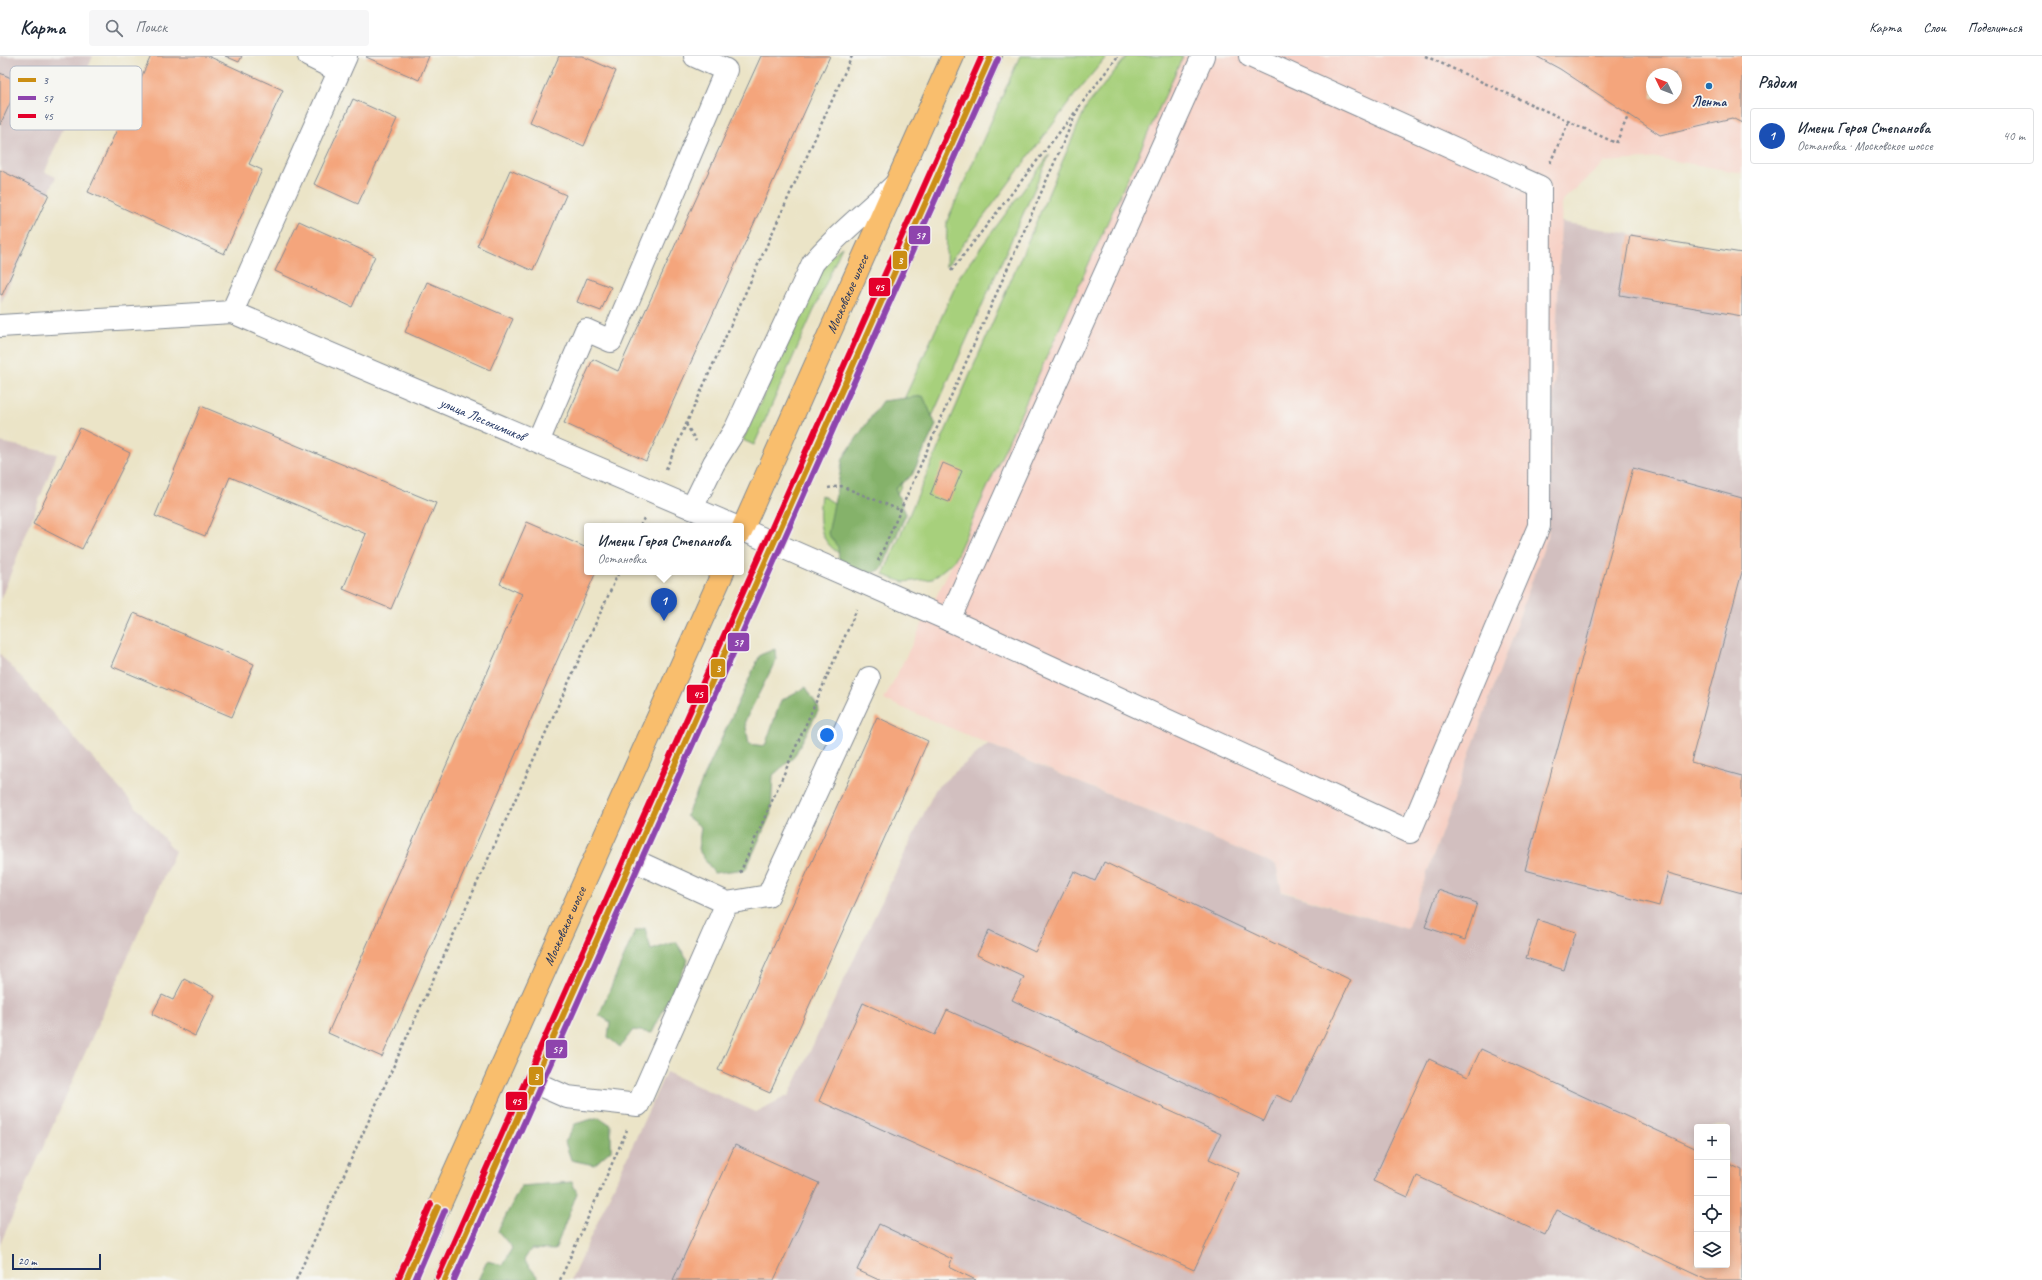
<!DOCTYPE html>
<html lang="ru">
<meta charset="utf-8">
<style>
:root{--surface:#fff;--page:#f6f6f7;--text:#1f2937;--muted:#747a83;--line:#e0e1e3;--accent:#d93025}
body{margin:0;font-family:Caveat,sans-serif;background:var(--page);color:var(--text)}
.controls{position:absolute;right:12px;bottom:12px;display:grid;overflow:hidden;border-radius:4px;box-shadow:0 2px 10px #0003}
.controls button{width:36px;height:36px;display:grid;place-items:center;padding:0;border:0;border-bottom:1px solid var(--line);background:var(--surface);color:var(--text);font:20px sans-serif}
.compass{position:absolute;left:1646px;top:12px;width:36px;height:36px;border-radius:50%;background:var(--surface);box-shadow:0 2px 10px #0003;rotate:313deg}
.scale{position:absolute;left:12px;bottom:10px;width:89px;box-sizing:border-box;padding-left:4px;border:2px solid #1b2f5e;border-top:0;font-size:11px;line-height:14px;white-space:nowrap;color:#1b2f5e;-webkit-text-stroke:3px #f6f6f2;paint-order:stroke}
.you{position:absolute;left:827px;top:679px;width:14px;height:14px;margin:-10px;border:3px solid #fff;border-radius:50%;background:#1a73e8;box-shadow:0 0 0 6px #1a73e833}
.badge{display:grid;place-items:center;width:26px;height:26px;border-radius:50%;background:var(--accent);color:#fff;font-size:13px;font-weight:700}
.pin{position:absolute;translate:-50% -33px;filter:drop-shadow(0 1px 2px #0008)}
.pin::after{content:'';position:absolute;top:21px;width:14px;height:12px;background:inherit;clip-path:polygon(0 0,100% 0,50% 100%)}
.popup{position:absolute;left:584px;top:467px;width:160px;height:52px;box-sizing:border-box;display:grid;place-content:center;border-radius:4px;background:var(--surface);filter:drop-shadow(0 1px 3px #0005);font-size:13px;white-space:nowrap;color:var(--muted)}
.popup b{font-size:15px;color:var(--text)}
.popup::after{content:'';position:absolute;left:50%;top:100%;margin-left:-8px;border:8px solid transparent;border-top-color:var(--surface)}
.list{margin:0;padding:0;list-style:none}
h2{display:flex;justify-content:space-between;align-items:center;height:52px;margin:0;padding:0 16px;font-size:17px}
h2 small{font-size:13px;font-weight:400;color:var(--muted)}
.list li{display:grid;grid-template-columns:26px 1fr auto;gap:12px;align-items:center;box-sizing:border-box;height:56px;margin:0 8px 8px;padding:0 8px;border:1px solid var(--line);border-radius:4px}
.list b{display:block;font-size:15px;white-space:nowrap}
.list p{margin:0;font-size:13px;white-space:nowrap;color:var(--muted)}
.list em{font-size:13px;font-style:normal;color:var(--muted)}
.icon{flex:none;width:22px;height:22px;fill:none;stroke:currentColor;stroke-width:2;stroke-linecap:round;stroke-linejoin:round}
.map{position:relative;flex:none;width:1742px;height:1224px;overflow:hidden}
header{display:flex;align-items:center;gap:24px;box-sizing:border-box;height:56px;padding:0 20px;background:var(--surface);border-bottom:1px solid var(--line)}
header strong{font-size:19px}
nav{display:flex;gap:22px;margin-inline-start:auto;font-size:14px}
.search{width:280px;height:36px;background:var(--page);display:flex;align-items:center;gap:10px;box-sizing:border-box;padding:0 14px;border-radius:4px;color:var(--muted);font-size:15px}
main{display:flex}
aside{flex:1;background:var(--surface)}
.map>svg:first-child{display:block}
.built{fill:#f7d1c6;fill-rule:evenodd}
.industrial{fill:#d2bfbf;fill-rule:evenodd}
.green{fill:#a7d07b;stroke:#61806c}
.forest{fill:#85b26b;stroke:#507064}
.building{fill:#f4a57b;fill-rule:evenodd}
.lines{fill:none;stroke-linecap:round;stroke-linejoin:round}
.minor-casing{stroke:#838a92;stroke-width:24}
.major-casing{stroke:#838a92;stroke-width:24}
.path{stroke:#838a92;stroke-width:2.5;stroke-dasharray:3 3;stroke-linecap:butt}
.minor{stroke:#fff;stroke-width:22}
.major{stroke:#f9be6d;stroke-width:22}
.bus-1-casing{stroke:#f6f6f2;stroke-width:9}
.bus-2-casing{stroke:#f6f6f2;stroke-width:9}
.bus-3-casing{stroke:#f6f6f2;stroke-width:9}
.bus-1{stroke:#cb8e13;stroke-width:6}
.bus-2{stroke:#8e44ad;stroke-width:6}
.bus-3{stroke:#e4002b;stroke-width:6}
.poi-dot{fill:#1f6fb2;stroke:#f6f6f2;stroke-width:1.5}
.labels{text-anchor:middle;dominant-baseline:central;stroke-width:3.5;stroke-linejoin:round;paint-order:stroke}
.poi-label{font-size:14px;font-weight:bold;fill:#1b2f5e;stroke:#f6f6f2}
.street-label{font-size:14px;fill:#1b2f5e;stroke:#f6f6f2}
.key{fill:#f6f6f2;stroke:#b4bac6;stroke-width:1}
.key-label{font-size:11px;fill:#1b2f5e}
.line-badge{stroke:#f6f6f2;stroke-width:1.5}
.badge-label{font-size:11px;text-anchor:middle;font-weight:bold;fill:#fff}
</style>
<header>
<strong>Карта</strong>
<div class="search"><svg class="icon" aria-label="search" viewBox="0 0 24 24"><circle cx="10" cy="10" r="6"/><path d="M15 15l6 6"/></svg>Поиск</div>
<nav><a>Карта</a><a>Слои</a><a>Поделиться</a></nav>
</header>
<main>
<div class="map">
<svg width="1742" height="1224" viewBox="0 0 1742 1224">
<rect width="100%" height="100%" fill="#f6f6f2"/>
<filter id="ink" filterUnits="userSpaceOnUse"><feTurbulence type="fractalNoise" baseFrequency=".025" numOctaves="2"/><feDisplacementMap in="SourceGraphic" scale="8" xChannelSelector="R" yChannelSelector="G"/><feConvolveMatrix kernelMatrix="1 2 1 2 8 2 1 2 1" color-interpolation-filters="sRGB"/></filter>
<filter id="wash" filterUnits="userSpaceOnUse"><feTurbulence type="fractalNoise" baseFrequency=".012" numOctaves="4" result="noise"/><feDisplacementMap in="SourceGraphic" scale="16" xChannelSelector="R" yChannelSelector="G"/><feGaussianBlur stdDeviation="0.9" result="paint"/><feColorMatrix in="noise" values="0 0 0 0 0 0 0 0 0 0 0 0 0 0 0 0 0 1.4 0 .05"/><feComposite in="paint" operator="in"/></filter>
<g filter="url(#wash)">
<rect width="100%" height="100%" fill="#ebe4c7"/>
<path class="built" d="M1183,0H1742V117L1659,102L1605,106L1562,145L1548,480L1407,873L1282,835L1276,809L884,644L954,505ZM1652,18H1676V42H1652Z"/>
<g class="industrial">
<path d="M0,0H93L45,116L56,121L1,247Z"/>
<path d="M1561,166L1742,197V1224H571L666,1016L756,1056L789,1039L936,732L988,688L1276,809L1282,836L1407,873L1548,480ZM1697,1071H1727V1209H1697Z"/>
<path d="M0,386L57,398L0,545Z"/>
<path d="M0,598L175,795L0,1188Z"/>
</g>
<g class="green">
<path d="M1020,0H1107L1077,36L946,211L947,165Z"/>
<path d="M1127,0H1183L954,505L932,523L903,526L883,519L1086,51Z"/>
<path d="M1050,98L895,443L864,397L905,341L961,218Z"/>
<path d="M842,191L754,389L743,384L827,203Z"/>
<path d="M821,439L883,477L867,513C828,493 815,487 821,439Z"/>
</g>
<g class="forest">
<path d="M923,340L936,369L912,419L895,432L906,458L882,513L862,521L839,507L838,491L828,478L843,402L882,345Z"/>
<path d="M775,593L776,604L745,665L749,688L765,690L781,644L806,631L819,653L794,701L773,719L771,757L746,813L714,817L698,793L701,771L686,760L760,599Z"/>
<path d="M645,872L651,894L676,886L688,904L652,977L633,974L620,991L608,981L610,966L599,959L635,875Z"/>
<path d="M599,1061L611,1069V1094L594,1109L571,1104L565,1086L575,1068Z"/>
<path d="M572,1126L577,1137L555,1194L531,1193L524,1204L540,1224H478L487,1205L503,1209L512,1192L498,1175L521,1130Z"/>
</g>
<g id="blocks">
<g class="building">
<path d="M151,0H208L283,34L249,108L262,114L224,198L88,136Z"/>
<path d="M225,0H242L239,6Z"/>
<path d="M367,0H429L419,24L366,1Z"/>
<path d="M559,0H582L616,15L584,90L530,66Z"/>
<path d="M761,0H830L646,405L564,367L593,303L618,315Z"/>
<path d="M1536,0H1742V67L1732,62L1660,79L1560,13ZM1652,18H1676V42H1652Z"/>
<path d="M0,17L20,26L0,69Z"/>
<path d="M353,43L397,63L358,148L314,128Z"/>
<path d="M0,114L49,138L2,239L0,238Z"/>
<path d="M510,114L566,139L533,215L477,190Z"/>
<path d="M299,165L375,200L352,251L275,215Z"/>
<path d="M1630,179L1742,197V260L1620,239Z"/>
<path d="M587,222L611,231L601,255L577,246Z"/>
<path d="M427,226L513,263L490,314L405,276Z"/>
<path d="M201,350L436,447L391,553L343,533L366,478L230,421L205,480L155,460Z"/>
<path d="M80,372L130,397L82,493L33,468Z"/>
<path d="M943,407L962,415L949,446L930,439Z"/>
<path d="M1633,412L1742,442V516L1691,706L1742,720V837L1668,817L1659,850L1525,814Z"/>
<path d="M527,466L587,492V516H596L382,1001L328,977L522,538L500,528Z"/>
<path d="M134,557L254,608L232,661L111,610Z"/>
<path d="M877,661L928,685L770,1037L718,1014Z"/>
<path d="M1104,806L1351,924L1292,1046L1276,1039L1264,1065L1012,944L1024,921L977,899L989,874L1035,896L1074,815L1095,825Z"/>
<path d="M1438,834L1477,847L1465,884L1425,871Z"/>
<path d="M1538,864L1576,876L1564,914L1526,902Z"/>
<path d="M184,923L215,939L195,980L152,958L162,939L173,944Z"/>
<path d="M863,947L935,979L947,954L1221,1078L1209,1103L1239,1117L1194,1214L819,1045Z"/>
<path d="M1481,993L1697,1093V1209H1727V1107L1742,1114V1224H1707L1557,1154L1545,1179L1417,1120L1408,1141L1373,1125L1429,1003L1468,1021Z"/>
<path d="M735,1089L819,1127L774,1224H673Z"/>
<path d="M879,1168L952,1203L949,1211L976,1224H879L857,1214Z"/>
</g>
</g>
</g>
<g filter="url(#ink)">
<use href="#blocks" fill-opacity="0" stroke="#838a92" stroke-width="1"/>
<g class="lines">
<defs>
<g id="minor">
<path d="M309,0L339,15"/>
<path d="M232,256L346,0"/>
<path id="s1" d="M0,270L232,256L734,470"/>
<path d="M538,386L586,274L611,285L726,14L695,0"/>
<path d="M692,452L714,407L736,372L813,207C837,178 868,155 895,129"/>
<path d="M741,473L949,564L1203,0"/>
<path d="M949,564L1410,776L1539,470L1540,131L1250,0"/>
<path d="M633,804L727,847"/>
<path d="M533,1026L567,1041L638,1049L727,847L768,840L869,622"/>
</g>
<g id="major">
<path id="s2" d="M741,476L953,0"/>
<path id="s3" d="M406,1224L723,516"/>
<path d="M445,1224L991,0"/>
</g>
</defs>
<use href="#minor" class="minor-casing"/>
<use href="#major" class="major-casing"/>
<g class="path">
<path d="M1425,0L1616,87L1629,58"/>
<path d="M1079,51L1118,0"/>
<path d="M1550,107L1569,65"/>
<path d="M951,215L1076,55"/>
<path d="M686,368L696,385"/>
<path d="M666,413L852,0"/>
<path d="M828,432L841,430L900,454"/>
<path d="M640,470L645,460"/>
<path d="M878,505L1079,51"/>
<path d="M740,817L857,553"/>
<path d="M296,1224L619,516"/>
<path d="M560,1224L627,1074"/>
</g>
<use href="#minor" class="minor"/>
<use href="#major" class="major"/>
<defs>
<g id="bus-1">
<path d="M406,1224L438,1151"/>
<path d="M445,1224L991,0"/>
</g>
<g id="bus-2">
<path d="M415,1224L445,1154"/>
<path d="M454,1224L998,3"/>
</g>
<g id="bus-3">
<path d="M399,1221L431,1148"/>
<path d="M438,1221L982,0"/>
</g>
</defs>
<use href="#bus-1" class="bus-1-casing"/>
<use href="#bus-2" class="bus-2-casing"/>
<use href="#bus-3" class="bus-3-casing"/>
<use href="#bus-1" class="bus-1"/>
<use href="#bus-2" class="bus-2"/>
<use href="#bus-3" class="bus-3"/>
</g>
</g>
<circle class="poi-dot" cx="1709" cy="30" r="4"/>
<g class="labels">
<g class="poi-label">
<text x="1709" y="45">Лента</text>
</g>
<g class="street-label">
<text stroke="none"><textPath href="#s2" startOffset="261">Московское шоссе</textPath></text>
<text stroke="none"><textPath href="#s1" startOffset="505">улица Лесохимиков</textPath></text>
<text stroke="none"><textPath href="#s3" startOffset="388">Московское шоссе</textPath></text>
</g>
</g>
<rect x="10" y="10" width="132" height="64" rx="6" class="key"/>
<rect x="18" y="22" width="18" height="4" fill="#cb8e13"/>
<rect x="18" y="40" width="18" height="4" fill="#8e44ad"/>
<rect x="18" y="58" width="18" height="4" fill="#e4002b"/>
<g class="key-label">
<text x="43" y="28">3</text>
<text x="43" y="46">57</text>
<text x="43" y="64">45</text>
</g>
<g class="line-badge">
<rect x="908" y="169" width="23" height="20" rx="4" fill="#8e44ad"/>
<rect x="892" y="194" width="16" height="20" rx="4" fill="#cb8e13"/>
<rect x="868" y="221" width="23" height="20" rx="4" fill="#e4002b"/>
<rect x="727" y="576" width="23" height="20" rx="4" fill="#8e44ad"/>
<rect x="710" y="602" width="16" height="20" rx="4" fill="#cb8e13"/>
<rect x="686" y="628" width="23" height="20" rx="4" fill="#e4002b"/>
<rect x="545" y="983" width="23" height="20" rx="4" fill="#8e44ad"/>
<rect x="528" y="1010" width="16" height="20" rx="4" fill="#cb8e13"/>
<rect x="505" y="1035" width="23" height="20" rx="4" fill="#e4002b"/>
</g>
<g class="badge-label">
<text x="920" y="183">57</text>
<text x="900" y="208">3</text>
<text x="879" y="235">45</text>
<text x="738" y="590">57</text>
<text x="718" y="616">3</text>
<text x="698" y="642">45</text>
<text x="557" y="997">57</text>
<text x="536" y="1024">3</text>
<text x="516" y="1049">45</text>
</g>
</svg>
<div class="controls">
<button>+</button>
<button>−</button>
<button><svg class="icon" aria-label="locate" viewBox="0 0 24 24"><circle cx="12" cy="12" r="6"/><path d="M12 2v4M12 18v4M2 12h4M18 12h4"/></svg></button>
<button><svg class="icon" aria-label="layers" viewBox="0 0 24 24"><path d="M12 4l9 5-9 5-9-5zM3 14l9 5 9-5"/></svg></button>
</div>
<svg class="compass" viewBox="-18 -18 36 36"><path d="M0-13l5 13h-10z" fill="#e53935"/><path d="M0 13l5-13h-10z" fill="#747a83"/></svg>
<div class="scale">20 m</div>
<div class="you"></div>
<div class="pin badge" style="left:664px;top:565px;background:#1a4fb4">1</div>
<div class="popup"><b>Имени Героя Степанова</b>Остановка</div>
</div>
<aside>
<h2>Рядом<small></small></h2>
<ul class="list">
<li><span class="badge" style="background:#1a4fb4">1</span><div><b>Имени Героя Степанова</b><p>Остановка · Московское шоссе</p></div><em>40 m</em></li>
</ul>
</aside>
</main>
